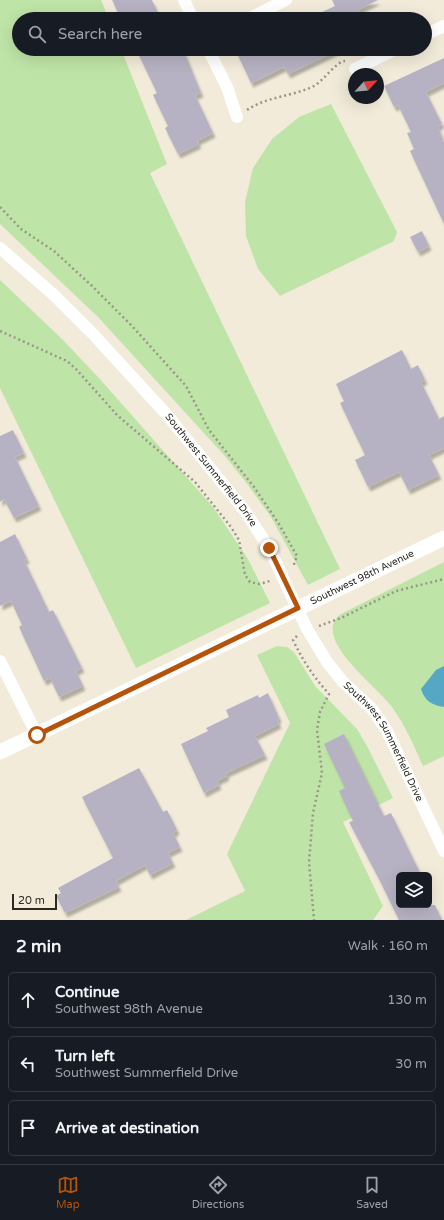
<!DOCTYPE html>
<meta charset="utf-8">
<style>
:root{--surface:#171b24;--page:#242831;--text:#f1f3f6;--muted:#9ea1a6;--line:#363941;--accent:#b45309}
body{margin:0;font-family:"Varela Round",sans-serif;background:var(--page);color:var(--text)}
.controls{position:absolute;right:12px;bottom:12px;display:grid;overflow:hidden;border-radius:6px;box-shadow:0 4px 16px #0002}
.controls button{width:36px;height:36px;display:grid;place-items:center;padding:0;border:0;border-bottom:1px solid var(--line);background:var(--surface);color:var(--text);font:20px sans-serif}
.compass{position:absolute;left:348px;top:68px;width:36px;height:36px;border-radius:50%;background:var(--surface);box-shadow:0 4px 16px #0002;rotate:64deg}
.scale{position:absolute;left:12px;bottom:10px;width:45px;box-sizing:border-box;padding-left:4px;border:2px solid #2b2922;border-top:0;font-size:11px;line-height:14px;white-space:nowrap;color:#2b2922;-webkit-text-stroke:3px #f2ebda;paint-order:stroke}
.stop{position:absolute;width:12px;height:12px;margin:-9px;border:3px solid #b45309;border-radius:50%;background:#fff}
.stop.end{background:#b45309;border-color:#fff;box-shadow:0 1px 4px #0008}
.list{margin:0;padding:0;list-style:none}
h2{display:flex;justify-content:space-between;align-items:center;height:52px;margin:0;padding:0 16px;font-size:17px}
h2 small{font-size:13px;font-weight:400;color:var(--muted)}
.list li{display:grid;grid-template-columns:26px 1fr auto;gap:12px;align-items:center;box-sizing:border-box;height:56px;margin:0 8px 8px;padding:0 8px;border:1px solid var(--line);border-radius:6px}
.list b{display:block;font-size:15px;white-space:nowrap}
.list p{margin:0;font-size:13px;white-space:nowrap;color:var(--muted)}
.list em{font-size:13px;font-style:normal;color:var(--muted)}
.icon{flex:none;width:22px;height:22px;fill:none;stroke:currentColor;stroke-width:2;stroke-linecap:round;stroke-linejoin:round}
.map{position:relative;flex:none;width:444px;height:920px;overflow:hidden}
.search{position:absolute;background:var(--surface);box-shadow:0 4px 16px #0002;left:12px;right:12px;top:12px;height:44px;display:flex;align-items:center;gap:10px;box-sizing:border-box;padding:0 14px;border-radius:22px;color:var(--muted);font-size:15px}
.sheet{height:244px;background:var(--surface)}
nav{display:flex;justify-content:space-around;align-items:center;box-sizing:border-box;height:56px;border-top:1px solid var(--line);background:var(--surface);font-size:11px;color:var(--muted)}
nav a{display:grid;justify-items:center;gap:2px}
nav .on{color:var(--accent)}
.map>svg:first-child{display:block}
.green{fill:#bfe4a7}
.water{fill:#56a7c4}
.building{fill:#b7b2c3;filter:url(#shadow)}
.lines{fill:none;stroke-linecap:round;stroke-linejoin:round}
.path{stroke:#9b968a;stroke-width:2.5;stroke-dasharray:2 3;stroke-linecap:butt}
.minor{stroke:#fff;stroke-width:12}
.tertiary{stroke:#fff;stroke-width:15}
.route{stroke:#b45309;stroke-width:5}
.labels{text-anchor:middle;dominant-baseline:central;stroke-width:3.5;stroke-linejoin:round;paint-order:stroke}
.street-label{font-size:10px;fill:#2b2922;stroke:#f2ebda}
</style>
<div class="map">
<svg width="444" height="920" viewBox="0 0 444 920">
<defs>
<filter id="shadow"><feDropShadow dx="2.5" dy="4.5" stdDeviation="1" flood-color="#0004"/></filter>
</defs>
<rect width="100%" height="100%" fill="#f2ebda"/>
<g class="green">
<path d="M0,0H101L109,19H19V49H121L167,164L150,173L340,569L308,585L271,517L245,481L224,455L98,317L0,224Z"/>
<path d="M331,104L397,232L394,241L280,296L258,269L246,236L245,202L253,168L272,139L299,117Z"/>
<path d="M0,280L62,339L98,377L213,507L248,559L270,603L136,668L0,388Z"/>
<path d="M444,562V756L423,766C414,746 405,725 392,707C378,687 309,637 341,614Z"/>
<path d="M277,646L287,647L294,652L315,686L357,729L367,746L393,798L343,822L383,906L373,920H186L245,891L227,854L290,723L257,655Z"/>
</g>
<path class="water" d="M444,666V707C431,705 425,701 421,689L436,670Z"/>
<g class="building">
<path d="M112,0H152L161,19H121Z"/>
<path d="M332,0H378L358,10L362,19H307L335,6Z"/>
<path d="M136,49H183L201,93L195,95L213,133L197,141L199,144L178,154L165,128L168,126L153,95L157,93Z"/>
<path d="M235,49H340L288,74L284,67L251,83Z"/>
<path d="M444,58V83L426,92L442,124L438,126L444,143V224L410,151L414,149L407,133L411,132L398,105L394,107L384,86Z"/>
<path d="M422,231L429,246L418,252L410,237Z"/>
<path d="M402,350L411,369L418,365L425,380L421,382L439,419L444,416V448L429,455L439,475L408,490L399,472L368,487L355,460L365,455L340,403L344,401L336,384Z"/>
<path d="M13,430L24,453L15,457L39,506L14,518L4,499L0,502V436Z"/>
<path d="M15,534L27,559L24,560L49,612L53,610L82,668L76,671L83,686L59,697L50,678L44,681L19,627L22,625L11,601L0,606V542Z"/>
<path d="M268,693L279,718L277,720L279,724L255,736L265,755L226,773L227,776L217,781L219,785L204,793L181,744L208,731L206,728L229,717L226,710L258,695L259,698Z"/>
<path d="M344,734L384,816L391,813L421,875H399V905H435L442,920H399L380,881L349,822L353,821L339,791L345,788L324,744Z"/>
<path d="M139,768L163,812L167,810L177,830L173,833L180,847L168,853L173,863L150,875L145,865L116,881L119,887L65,913L56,896L61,893L58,888L113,858L82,797Z"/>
</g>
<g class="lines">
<g class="path">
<path d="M247,110C268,96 291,97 314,86C324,80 337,61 345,61"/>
<path d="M0,207L21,229L54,251L91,285L132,326L186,386L209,430L254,487L279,524L297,556L293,567"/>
<path d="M0,331L67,361L76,369L117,415L195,482L231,527L239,540L245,575L250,582L259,584L270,581"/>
<path d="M319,626L341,618L396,591L444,579"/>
<path d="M297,636L293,640C303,661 313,676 329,694L320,712L317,730L322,773L313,813L309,862L314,920"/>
</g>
<g class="minor">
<path d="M184,0L193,19"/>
<path d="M248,19L286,0"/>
<path d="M425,35L444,26"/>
<path d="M208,49L227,87L237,117"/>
<path d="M355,69L396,49"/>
<path id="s1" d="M0,248L54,295L93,334L168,416L245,511L269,548L307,629L327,662L343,682L372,709L386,729L444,851"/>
<path d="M0,661L37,735"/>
</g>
<path class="tertiary" id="s2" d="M0,752L444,538"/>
</g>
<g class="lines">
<path class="route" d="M37,735L298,608L269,548"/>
</g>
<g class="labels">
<g class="street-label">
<text stroke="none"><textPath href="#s1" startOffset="307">Southwest Summerfield Drive</textPath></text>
<text stroke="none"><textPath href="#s2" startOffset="402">Southwest 98th Avenue</textPath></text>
<text stroke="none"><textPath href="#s1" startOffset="631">Southwest Summerfield Drive</textPath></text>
</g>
</g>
</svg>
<div class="controls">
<button><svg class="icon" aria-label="layers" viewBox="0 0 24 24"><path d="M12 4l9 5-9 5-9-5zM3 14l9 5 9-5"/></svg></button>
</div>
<svg class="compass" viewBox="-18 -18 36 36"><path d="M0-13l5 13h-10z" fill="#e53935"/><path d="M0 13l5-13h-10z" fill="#9ea1a6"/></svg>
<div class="scale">20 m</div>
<div class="stop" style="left:37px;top:735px"></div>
<div class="stop end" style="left:269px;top:548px"></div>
<div class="search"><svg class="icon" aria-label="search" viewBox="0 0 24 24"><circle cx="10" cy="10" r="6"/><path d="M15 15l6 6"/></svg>Search here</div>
</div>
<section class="sheet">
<h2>2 min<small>Walk · 160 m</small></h2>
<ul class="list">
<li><svg class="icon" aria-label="ahead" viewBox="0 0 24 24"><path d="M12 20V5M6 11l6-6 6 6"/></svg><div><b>Continue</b><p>Southwest 98th Avenue</p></div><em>130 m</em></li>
<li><svg class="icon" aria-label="left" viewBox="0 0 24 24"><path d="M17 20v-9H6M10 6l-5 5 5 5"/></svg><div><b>Turn left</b><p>Southwest Summerfield Drive</p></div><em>30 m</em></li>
<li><svg class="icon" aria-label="arrive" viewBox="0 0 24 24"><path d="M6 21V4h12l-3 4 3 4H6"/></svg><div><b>Arrive at destination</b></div></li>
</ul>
</section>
<nav>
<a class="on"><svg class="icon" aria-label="map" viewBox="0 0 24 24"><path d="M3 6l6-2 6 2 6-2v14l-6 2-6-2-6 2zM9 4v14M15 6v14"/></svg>Map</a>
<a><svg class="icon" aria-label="directions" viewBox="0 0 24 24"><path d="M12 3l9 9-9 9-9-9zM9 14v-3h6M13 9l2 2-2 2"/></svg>Directions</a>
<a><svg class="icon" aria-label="saved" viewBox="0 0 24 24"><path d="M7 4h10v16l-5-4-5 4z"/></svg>Saved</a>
</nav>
